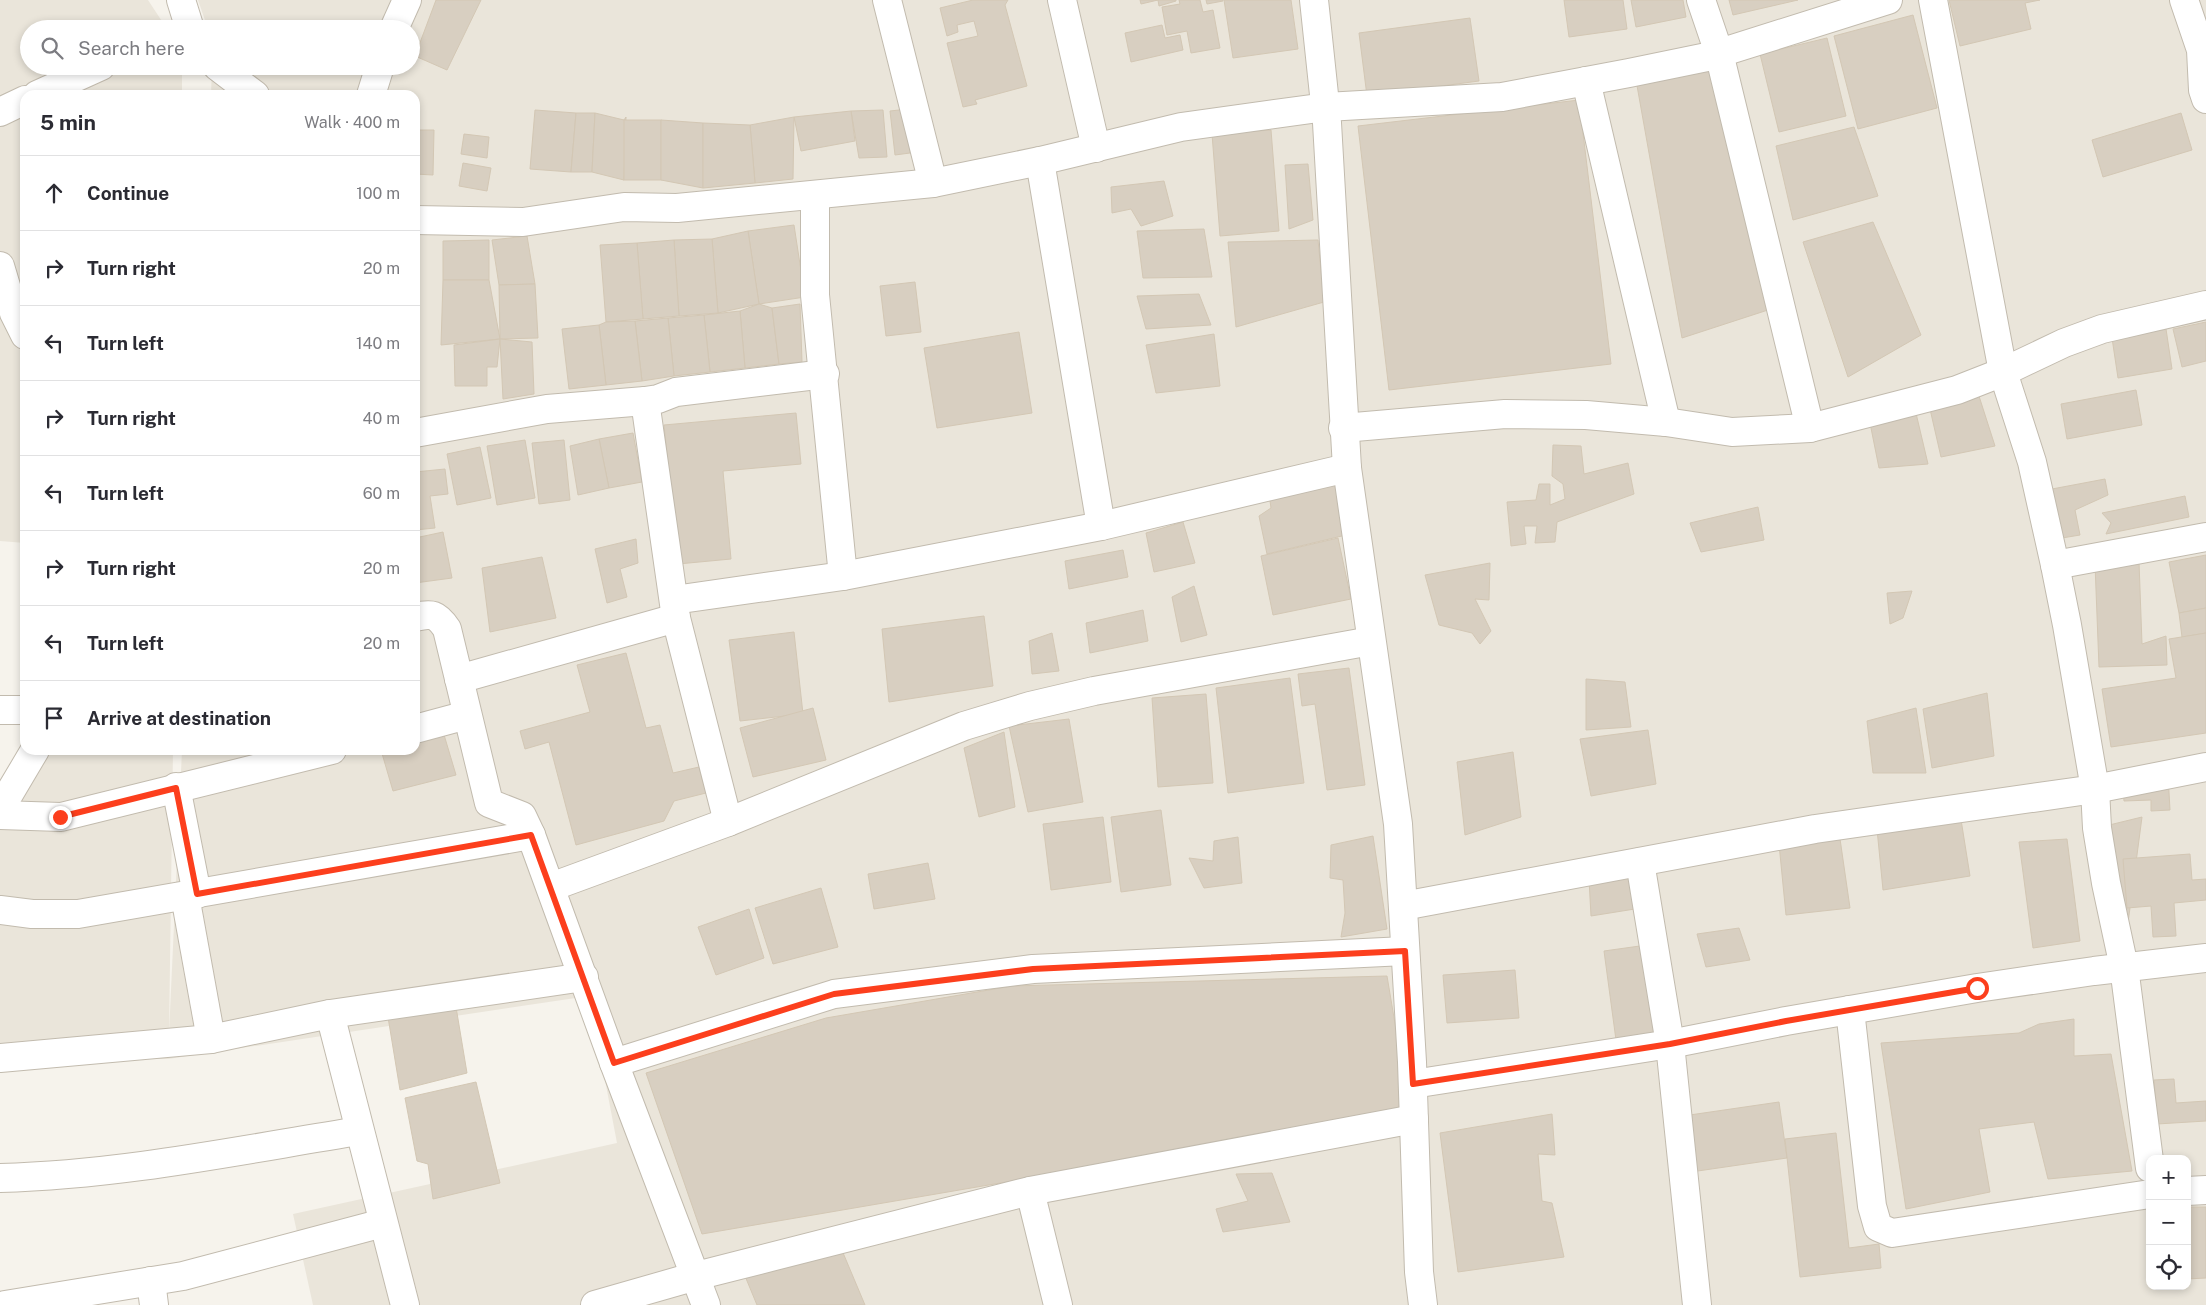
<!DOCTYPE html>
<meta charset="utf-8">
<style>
:root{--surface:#fff;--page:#f2f2f3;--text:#2b2b33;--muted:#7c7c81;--line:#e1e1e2}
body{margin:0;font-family:"Public Sans",sans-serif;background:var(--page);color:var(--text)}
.controls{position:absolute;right:15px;bottom:15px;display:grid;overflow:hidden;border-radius:10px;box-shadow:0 2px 8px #0003}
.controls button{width:45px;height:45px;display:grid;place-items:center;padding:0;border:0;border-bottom:1px solid var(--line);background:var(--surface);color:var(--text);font:25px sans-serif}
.stop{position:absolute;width:15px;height:15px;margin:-11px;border:4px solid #fc3f1d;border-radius:50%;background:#fff}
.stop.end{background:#fc3f1d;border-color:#fff;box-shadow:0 1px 5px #0008}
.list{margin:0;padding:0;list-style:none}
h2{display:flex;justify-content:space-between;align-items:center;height:65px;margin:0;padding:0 20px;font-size:21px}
h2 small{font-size:16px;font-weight:400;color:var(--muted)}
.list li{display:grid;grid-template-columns:32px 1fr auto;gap:15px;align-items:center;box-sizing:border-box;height:75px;padding:0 20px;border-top:1px solid var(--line)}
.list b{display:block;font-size:19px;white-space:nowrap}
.list em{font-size:16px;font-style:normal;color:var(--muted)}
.icon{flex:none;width:28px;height:28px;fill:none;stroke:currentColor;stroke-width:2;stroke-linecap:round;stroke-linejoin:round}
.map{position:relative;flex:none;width:2206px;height:1305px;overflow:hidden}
.search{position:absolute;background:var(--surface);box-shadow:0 2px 8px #0003;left:20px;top:20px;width:400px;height:55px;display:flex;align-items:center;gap:12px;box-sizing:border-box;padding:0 18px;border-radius:28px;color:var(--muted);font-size:19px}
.panel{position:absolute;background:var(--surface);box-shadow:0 2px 8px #0003;left:20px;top:90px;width:400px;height:665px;border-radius:15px}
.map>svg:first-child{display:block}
.residential{fill:#eae5da;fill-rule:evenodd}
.building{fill:#d8cfc1;stroke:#d3c7b4}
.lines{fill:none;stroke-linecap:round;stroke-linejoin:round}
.minor-casing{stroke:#c2bbae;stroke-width:30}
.minor{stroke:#fff;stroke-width:28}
.route{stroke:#fc3f1d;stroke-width:6}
</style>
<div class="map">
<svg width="2206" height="1305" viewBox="0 0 2206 1305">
<rect width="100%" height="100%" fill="#f6f3ec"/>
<g class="residential">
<path d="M0,0H148L167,29H29V66H182V95H25V543L0,541Z"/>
<path d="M198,0H2206V1305H313L293,1214L617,1143L589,996L168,1059H25L0,1050V815L25,750H173L169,1034L182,750H415V95H211L212,66H411V29H208ZM2150,1159H2187V1286H2150Z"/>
</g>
<g class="building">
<path d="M436,0H481L447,70L415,56Z"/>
<path d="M973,0H1008L1005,5L1027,86L975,100L977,104L963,107L947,43L978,36L974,21L957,25L958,32L947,36L940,8Z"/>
<path d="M1140,0H1176V1L1159,6L1158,0L1141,4Z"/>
<path d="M1179,0H1200L1203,12L1213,10L1220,48L1191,53L1187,31L1167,35L1162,7L1180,4Z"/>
<path d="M1206,0H1223V1L1207,4Z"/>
<path d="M1224,0H1291L1298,49L1233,58Z"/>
<path d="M1564,0H1623L1627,29L1569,37Z"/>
<path d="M1631,0H1683L1686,17L1636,27Z"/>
<path d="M1729,0H1798L1733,15Z"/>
<path d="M1949,0H2040L2025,3L2031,29L1960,46Z"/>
<path d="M1913,15L1937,108L1858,129L1834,36Z"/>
<path d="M1470,18L1479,81L1367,96L1359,33Z"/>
<path d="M1162,25L1165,38L1180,35L1183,50L1131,62L1125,33Z"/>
<path d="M1827,38L1846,116L1779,132L1760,54Z"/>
<path d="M1710,65L1771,309L1682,338L1636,80Z"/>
<path d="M1579,100L1611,364L1389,390L1358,126Z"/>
<path d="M908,109L910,153L895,155L890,111Z"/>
<path d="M535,110L576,113L571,172L530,169Z"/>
<path d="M883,110L887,157L859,158L851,111Z"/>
<path d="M851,111L855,141L801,151L794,117Z"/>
<path d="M576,113H595L592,172H571Z"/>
<path d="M595,113L624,120L626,117L624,180L592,172Z"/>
<path d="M2181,113L2192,150L2103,177L2092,140Z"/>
<path d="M794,117L793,179L755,183L750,125Z"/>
<rect x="624" y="120" width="37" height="60"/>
<path d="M661,120L703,123V188L661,180Z"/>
<path d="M703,123L750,125L755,183L703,188Z"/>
<path d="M1854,127L1878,196L1793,220L1776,146Z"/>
<path d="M415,130H434L433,175L415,174Z"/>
<path d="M1271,130L1279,231L1220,236L1212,134Z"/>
<path d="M464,134L489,137L487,158L461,154Z"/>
<path d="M463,163L491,168L487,191L459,186Z"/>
<path d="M1308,164L1313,220L1289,229L1285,165Z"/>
<path d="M1164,181L1173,216L1141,226L1131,209L1112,213L1111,187Z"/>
<path d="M1873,222L1921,335L1848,377L1803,242Z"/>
<path d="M794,225L805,297L759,304L748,231Z"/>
<path d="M1204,229L1212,277L1143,278L1137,231Z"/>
<path d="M748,231L759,304L718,313L712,239Z"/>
<path d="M527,236L535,284L499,285L492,240Z"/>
<path d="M712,239L718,313L679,316L674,240Z"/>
<path d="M489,240V280H443V241Z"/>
<path d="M674,240L679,316L643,319L637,243Z"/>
<path d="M1318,240L1324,302L1236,327L1228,242Z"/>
<path d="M637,243L643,319L606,322L600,245Z"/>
<path d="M443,280H489L500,339L441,345Z"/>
<path d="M915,282L921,332L886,336L880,286Z"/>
<path d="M535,284L538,338L500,339L499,285Z"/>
<path d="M1199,294L1211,325L1146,329L1137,296Z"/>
<path d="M759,304L772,308L779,364L745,368L740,311Z"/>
<path d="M800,304L802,362L779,364L772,308Z"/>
<path d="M740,311L745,368L710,372L704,315Z"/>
<path d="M704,315L710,372L674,376L668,318Z"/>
<path d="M668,318L674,376L642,381L635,321Z"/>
<path d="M635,321L642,381L606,385L599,325L606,322Z"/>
<path d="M2206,322V361L2182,367L2173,329Z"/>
<path d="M599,325L606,385L569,389L562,329Z"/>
<path d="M2166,329L2172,369L2118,378L2112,338Z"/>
<path d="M1019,332L1032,413L937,428L924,348Z"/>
<path d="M1214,334L1220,386L1156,393L1146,345Z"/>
<path d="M500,339L497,367H487V386H455L454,345Z"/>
<path d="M500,339L532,342L534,394L503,399Z"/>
<path d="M2136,390L2142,425L2067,439L2061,404Z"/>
<path d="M1978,393L1995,446L1941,457L1930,409Z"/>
<path d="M1915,409L1928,464L1879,468L1870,423Z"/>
<path d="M796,413L801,464L723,471L731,559L678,564L664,425Z"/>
<path d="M633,433L642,482L609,488L599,439Z"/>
<path d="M599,439L609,488L578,495L570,446Z"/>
<path d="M525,440L535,498L497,505L487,446Z"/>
<path d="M564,440L570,500L539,504L532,443Z"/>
<path d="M1553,445L1581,446L1584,474L1628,463L1634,494L1557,522L1555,542L1535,543L1537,526H1524L1526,544L1511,546L1507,502L1536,500L1539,484H1550V505L1565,499L1563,484L1552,476Z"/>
<path d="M480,447L491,498L457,505L447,454Z"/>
<path d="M445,469L448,494L430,496L435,528L415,530V472Z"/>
<path d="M1335,471L1346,535L1267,554L1259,516L1271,508L1268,487Z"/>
<path d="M2105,479L2108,495L2075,510L2080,535L2062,538L2052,489Z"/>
<path d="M2185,496L2189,517L2106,534L2111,523L2102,513Z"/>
<path d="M1758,507L1764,540L1701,552L1690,523Z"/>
<path d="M1183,522L1195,563L1154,572L1146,533Z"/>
<path d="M443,532L452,578L415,583V538Z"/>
<path d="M1338,538L1351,599L1273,615L1261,556Z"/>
<path d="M636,539L638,563L620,569L627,597L607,603L595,549Z"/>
<path d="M1123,550L1128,577L1069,589L1065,561Z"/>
<path d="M2206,555V608L2179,613L2169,562Z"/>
<path d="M542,557L556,618L490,632L482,568Z"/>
<path d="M2139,562L2142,644L2166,636L2167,665L2099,667L2095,564Z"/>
<path d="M1490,563L1489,600L1475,599L1491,631L1480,644L1472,633L1439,625L1425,575Z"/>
<path d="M1194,586L1207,635L1181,642L1172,597Z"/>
<path d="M1912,591L1903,618L1890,624L1887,593Z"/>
<path d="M2206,608V633L2182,637L2179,613Z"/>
<path d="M1143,610L1148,641L1090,653L1086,623Z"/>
<path d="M984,616L993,686L889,702L882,629Z"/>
<path d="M794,632L803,714L740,721L729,640Z"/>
<path d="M1052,633L1059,671L1032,674L1029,641Z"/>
<path d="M2206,633V733L2111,747L2102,689L2176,678L2169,639Z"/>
<path d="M626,653L646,728L660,725L673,773L699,767L706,793L674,801L664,821L576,845L549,742L525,749L520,731L590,712L577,665Z"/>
<path d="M1349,668L1365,785L1327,790L1315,704L1302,706L1298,674Z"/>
<path d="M1290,678L1304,783L1228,793L1216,688Z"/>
<path d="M1586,679L1625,682L1631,727L1586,730Z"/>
<path d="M1987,693L1994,756L1932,768L1923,709Z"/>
<path d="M1206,694L1213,783L1158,787L1152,698Z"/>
<path d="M813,708L826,760L753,777L740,728Z"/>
<path d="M1916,708L1926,773H1873L1867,721Z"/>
<path d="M1069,719L1083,802L1028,812L1009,726Z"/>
<path d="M442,728L456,775L393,791L381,750H415V734Z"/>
<path d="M1648,730L1656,784L1591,796L1580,739Z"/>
<path d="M1004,732L1015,807L979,817L964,748Z"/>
<path d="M1513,752L1521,817L1465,835L1457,762Z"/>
<path d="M2168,775L2170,810L2151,811V800L2124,801L2123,789Z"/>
<path d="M1959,807L1970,876L1883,890L1876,819Z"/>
<path d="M1161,810L1171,885L1121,892L1111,817Z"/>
<path d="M1103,817L1111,882L1051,890L1043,824Z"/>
<path d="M2142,817L2126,938L2097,828Z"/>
<path d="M1838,825L1850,908L1786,915L1779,844Z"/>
<path d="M1373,836L1387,929L1341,937L1345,913L1343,880L1330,878L1331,845Z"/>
<path d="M1238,837L1242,883L1204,888L1189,858L1213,861L1214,841Z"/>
<path d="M2067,839L2080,941L2033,948L2019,842Z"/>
<path d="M2190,854L2192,880L2206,879V900L2174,903L2176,936L2153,937L2151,906L2127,908L2123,859Z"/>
<path d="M928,863L935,899L874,909L868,874Z"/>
<path d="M1636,869L1641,908L1591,916L1589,879Z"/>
<path d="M821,888L838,947L773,964L755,908Z"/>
<path d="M749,909L764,958L716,975L698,927Z"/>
<path d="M1739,928L1750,960L1706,967L1697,934Z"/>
<path d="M1654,944L1668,1030L1616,1040L1604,951Z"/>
<path d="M1515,970L1519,1018L1447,1023L1443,975Z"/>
<path d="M1387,976L1410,1113L702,1234L646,1073L826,1018L1012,986Z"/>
<path d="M455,1001L467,1073L400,1090L387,1011Z"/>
<path d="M2074,1019V1056L2111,1054L2132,1171L2048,1179L2034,1122L1979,1129L1990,1192L1906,1209L1881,1043L2019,1033L2039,1024Z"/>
<path d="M2174,1079L2176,1103L2206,1101V1121L2157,1124L2154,1080Z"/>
<path d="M476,1082L500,1183L433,1199L428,1164L417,1161L405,1098Z"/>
<path d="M1779,1102L1787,1158L1684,1173L1676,1117Z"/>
<path d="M1552,1114L1555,1155L1538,1154L1542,1201L1552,1203L1564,1257L1458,1272L1440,1133Z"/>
<path d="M1836,1133L1849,1248L1879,1244L1881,1268L1800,1277L1785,1139Z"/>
<path d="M1272,1173L1290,1222L1223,1232L1216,1209L1248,1201L1236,1174Z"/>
<path d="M2187,1207H2206V1278L2187,1279Z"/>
<path d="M841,1248L865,1305H757L745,1276Z"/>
</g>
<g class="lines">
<defs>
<g id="minor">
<path d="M181,0L190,29"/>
<path d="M887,0L933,183"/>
<path d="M1062,0L1096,148"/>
<path d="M1314,0L1327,123L1347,468L1398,824L1412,1062L1419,1272L1423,1305"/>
<path d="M1701,0L1719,53L1810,428"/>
<path d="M1933,0L2003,372L2032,462L2055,565L2067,625L2095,789L2097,828L2106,883L2124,967L2150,1168"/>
<path d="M2184,0L2201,50L2203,90L2206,99"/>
<path d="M394,29L407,0"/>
<path d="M217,66L255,95"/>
<path d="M1586,81L1666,422"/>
<path d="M37,95L101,66"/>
<path d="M371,95L380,66"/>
<path d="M0,112L25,100"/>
<path d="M1040,161L1101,526"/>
<path d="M815,195V295L843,576"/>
<path d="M415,220L523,222L624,207L677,208L933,183L1040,161L1181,127L1326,107L1502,97L1629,73L1707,57L1888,0"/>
<path d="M0,266L14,313L25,335"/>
<path d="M645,401L676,618L728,822"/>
<path d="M1343,428L1505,414L1586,415L1666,422L1732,432L1810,428L1957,390L2003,372L2064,343L2102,329L2206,305"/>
<path d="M415,433L547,409L645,401L658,399L676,392L825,374"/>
<path d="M2055,565L2206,537"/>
<path d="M674,600L843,576L1101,526L1347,468"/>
<path d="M415,617C432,613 437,614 447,629L489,803L522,816L531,835L614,1063L706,1305"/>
<path d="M459,679L676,618"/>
<path d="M0,710H25"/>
<path d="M415,729L467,715"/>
<path d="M176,787L197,894"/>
<path d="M0,809L35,750"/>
<path d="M0,815L61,817L332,750"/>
<path d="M1640,862L1670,1044L1697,1305"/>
<path d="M551,887L728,822L964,726L1030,706L1094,691L1371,641"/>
<path d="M185,896L211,1039"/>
<path d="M1403,906L1815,829L2095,789L2206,767"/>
<path d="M0,910L32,914H78L531,835"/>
<path d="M1850,1010L1872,1206L1878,1227L1892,1233L2150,1194"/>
<path d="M330,1014L405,1305"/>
<path d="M0,1058L211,1039L330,1014L584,977"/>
<path d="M614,1063L834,994L1033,969L1405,951"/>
<path d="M1413,1084L1670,1044L1786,1021L1977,988L2094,971L2206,958"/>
<path d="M0,1178C121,1175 240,1150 359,1131"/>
<path d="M1030,1191L1058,1305"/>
<path d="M2187,1191L2206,1190"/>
<path d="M151,1281L154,1305"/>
<path d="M5,1305L183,1276L383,1223"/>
<path d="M595,1305L696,1276L1030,1191L1414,1119"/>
</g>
</defs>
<use href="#minor" class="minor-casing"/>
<use href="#minor" class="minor"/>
</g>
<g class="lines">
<path class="route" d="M60,817L176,788L197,894L531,835L614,1063L834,994L1033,969L1405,951L1413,1084L1670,1044L1786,1021L1977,988"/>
</g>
</svg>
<div class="controls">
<button>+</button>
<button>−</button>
<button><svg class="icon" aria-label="locate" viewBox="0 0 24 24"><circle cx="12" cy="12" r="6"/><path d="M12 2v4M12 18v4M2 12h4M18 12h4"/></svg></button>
</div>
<div class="stop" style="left:1977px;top:988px"></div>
<div class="stop end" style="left:60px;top:817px"></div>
<div class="search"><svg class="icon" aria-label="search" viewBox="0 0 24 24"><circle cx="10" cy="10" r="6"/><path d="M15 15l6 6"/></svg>Search here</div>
<section class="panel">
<h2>5 min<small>Walk · 400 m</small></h2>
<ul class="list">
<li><svg class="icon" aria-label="ahead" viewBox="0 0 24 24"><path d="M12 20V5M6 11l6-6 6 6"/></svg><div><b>Continue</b></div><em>100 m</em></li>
<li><svg class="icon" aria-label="right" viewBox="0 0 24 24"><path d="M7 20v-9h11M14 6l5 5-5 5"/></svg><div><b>Turn right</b></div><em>20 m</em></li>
<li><svg class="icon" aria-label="left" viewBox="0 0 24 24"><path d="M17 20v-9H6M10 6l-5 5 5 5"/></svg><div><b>Turn left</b></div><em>140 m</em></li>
<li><svg class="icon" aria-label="right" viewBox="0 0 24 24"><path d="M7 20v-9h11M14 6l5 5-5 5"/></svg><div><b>Turn right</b></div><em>40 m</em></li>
<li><svg class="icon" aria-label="left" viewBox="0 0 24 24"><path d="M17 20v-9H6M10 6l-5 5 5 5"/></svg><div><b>Turn left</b></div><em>60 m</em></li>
<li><svg class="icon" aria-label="right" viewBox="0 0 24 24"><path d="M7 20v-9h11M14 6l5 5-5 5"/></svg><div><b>Turn right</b></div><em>20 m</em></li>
<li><svg class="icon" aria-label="left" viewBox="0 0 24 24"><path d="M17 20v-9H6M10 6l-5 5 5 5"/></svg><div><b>Turn left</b></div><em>20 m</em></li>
<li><svg class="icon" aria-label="arrive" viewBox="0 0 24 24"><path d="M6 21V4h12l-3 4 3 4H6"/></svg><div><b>Arrive at destination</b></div></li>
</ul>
</section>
</div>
